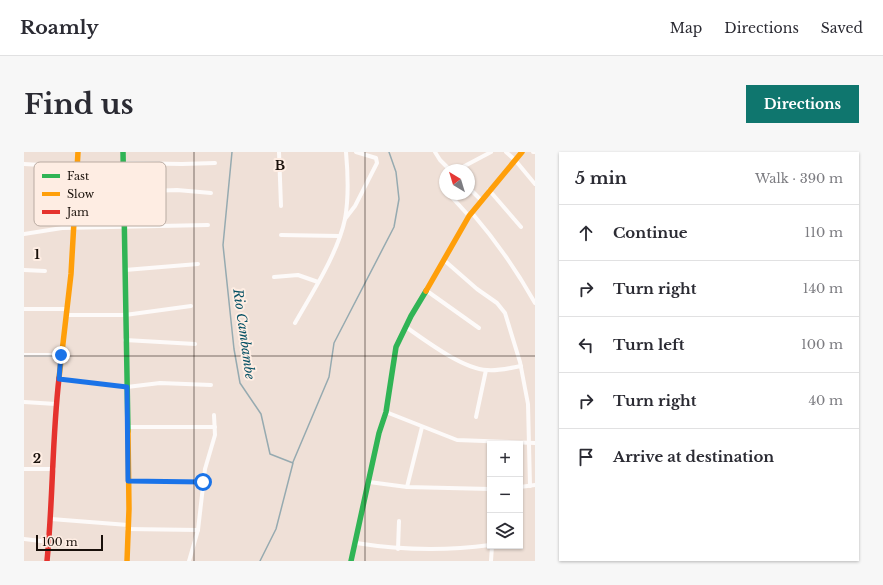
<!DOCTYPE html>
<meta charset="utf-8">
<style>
:root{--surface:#fff;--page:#f7f7f7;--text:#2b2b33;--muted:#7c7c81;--line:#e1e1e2;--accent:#0f766e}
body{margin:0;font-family:"Libre Baskerville",serif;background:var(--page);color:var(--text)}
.controls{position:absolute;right:12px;bottom:12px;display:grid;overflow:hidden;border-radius:0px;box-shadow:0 1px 3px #0004}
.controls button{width:36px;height:36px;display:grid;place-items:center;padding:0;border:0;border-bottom:1px solid var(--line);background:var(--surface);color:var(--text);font:20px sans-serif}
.compass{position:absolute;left:415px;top:12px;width:36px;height:36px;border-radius:50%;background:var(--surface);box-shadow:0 1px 3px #0004;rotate:322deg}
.scale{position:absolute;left:12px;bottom:10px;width:67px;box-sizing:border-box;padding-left:4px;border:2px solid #19100a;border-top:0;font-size:11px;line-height:14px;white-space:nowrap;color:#19100a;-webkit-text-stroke:3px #feede3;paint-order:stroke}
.stop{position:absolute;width:12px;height:12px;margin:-9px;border:3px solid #1a73e8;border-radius:50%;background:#fff}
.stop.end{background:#1a73e8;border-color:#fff;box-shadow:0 1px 4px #0008}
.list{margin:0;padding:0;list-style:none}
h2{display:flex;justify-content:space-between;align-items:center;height:52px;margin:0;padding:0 16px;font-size:17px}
h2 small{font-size:13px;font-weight:400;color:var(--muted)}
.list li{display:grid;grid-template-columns:26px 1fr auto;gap:12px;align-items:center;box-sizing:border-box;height:56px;padding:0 16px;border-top:1px solid var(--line)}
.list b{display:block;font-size:15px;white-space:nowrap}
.list em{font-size:13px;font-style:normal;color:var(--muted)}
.icon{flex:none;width:22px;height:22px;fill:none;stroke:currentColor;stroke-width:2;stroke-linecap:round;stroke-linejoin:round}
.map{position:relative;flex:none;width:511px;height:409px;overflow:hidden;border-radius:0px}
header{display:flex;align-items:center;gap:24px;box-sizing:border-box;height:56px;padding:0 20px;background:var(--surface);border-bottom:1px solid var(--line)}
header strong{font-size:19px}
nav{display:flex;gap:22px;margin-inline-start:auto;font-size:14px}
.intro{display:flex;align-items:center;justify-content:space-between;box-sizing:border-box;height:96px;padding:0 24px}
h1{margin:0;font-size:28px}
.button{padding:10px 18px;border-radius:0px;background:var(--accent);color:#fff;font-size:14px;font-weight:700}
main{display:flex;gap:24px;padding:0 24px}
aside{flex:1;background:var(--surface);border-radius:0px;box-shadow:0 1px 3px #0004}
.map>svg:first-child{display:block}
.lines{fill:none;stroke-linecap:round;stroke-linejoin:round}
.stream{stroke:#96aab0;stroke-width:1.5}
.street{stroke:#fdfaf9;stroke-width:4}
.fast{stroke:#30b455;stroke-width:5.5}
.slow{stroke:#ff9f0a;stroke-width:5.5}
.jam{stroke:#e5322d;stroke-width:5.5}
.route{stroke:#1a73e8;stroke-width:5}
.grid{fill:none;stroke:#19100a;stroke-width:1;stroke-opacity:0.55}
.labels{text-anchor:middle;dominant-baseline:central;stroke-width:4;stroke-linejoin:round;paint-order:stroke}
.water-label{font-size:13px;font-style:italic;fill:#055064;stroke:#feede3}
.key{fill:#feede3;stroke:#b9aba2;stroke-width:1}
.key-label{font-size:11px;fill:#19100a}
.grid-label{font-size:13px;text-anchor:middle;font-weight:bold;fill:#19100a;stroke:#feede3;stroke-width:4;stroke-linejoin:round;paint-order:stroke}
</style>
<header>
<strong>Roamly</strong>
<nav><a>Map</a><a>Directions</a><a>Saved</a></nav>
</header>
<div class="intro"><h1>Find us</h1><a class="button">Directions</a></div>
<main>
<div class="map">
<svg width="511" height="409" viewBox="0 0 511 409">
<rect width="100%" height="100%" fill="#efe0d7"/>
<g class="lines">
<g class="stream">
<path d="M208,0L199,93L210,197L216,231L237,262L246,302L269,311L252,377L236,409"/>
<path d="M269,310L305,225L310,191L370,75L375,47L372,20L365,0"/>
</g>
<g class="street">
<path d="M255,0L257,54"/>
<path d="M411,0L416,8L426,18"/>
<path d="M482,0L491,8L511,32"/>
<path d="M509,0H511"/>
<path d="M99,11L158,12L191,11"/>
<path d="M0,12L53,15"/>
<path d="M433,18L467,0"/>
<path d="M53,29L68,23L99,22"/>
<path d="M445,36L457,48"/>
<path d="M465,38L497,75"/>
<path d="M100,40L153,38L187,41"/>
<path d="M425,42L445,64"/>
<path d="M448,61C472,89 493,119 511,151"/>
<path d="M321,67L331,54L353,11L352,6L332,0"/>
<path d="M0,82L38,76L184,73"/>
<path d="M257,83L315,84"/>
<path d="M421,109L453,137L473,151L481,161L496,210L504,252L506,334"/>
<path d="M0,118L21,119"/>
<path d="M101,118L174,112"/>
<path d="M250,125L274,123L294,130"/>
<path d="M403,139L455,176"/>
<path d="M0,157H43"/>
<path d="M42,163H101L167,154"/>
<path d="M271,171C288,141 314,101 321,67C325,45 324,22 322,0"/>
<path d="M382,175C402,189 439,217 463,218C475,219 486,216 497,214"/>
<path d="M101,188L171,192"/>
<path d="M0,203H37"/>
<path d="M35,227L103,235L136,231L187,233"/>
<path d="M0,250L32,252"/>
<path d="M362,260L433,288L511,291"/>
<path d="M452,265L462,218"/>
<path d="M103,275H191"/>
<path d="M0,317H30"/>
<path d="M104,329L179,330"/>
<path d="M345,330L383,335L466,337"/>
<path d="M383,335L398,275"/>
<path d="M496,335L511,333"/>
<path d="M465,337L466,331"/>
<path d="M27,367L104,373"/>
<path d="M103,377L174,378"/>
<path d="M0,387L25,390"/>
<path d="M332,391C376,398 422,399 466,393"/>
<path d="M374,397L375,369"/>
<path d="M165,409L174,378L181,317L191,283L190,263"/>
<path d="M467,409L468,394"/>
</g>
<g class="fast">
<path d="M99,0L104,279"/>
<path d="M327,409L355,281L362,260L372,195L387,164L402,139"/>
</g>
<g class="slow">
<path d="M402,139L445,64L498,0"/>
<path d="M35,226L47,122L54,0"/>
<path d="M103,409L105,357L104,279"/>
</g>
<path class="jam" d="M23,409C29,348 28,287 35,226"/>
</g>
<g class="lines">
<path class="route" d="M37,203L35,227L103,235L104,329L179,330"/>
</g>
<path class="grid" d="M170,0V409M341,0V409M0,204H511"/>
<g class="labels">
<g class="water-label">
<text transform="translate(220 182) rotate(82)">Rio Cambambe</text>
</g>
</g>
<rect x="10" y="10" width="132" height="64" rx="6" class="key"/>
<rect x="18" y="22" width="18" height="4" fill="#30b455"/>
<rect x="18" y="40" width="18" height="4" fill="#ff9f0a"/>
<rect x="18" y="58" width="18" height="4" fill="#e5322d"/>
<g class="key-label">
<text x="43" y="28">Fast</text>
<text x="43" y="46">Slow</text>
<text x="43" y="64">Jam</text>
</g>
<g class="grid-label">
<text x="256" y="18">B</text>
<text x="13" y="107">1</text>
<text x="13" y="311">2</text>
</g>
</svg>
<div class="controls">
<button>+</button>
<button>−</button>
<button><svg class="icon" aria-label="layers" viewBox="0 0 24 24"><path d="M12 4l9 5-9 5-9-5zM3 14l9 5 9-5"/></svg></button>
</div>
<svg class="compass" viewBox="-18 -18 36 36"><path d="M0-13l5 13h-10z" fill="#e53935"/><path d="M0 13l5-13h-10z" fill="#7c7c81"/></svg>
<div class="scale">100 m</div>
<div class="stop" style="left:179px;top:330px"></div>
<div class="stop end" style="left:37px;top:203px"></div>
</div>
<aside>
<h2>5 min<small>Walk · 390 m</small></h2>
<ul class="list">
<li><svg class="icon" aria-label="ahead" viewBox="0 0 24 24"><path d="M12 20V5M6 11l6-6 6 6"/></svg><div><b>Continue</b></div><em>110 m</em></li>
<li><svg class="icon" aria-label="right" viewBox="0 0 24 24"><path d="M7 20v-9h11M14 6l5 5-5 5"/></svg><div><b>Turn right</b></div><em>140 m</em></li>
<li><svg class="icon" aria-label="left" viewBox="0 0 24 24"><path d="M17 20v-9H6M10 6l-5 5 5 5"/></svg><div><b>Turn left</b></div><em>100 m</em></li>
<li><svg class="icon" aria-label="right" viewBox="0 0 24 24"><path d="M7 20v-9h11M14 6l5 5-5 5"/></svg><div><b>Turn right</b></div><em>40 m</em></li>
<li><svg class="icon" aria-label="arrive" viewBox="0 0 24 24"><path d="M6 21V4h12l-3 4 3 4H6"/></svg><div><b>Arrive at destination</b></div></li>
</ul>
</aside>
</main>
